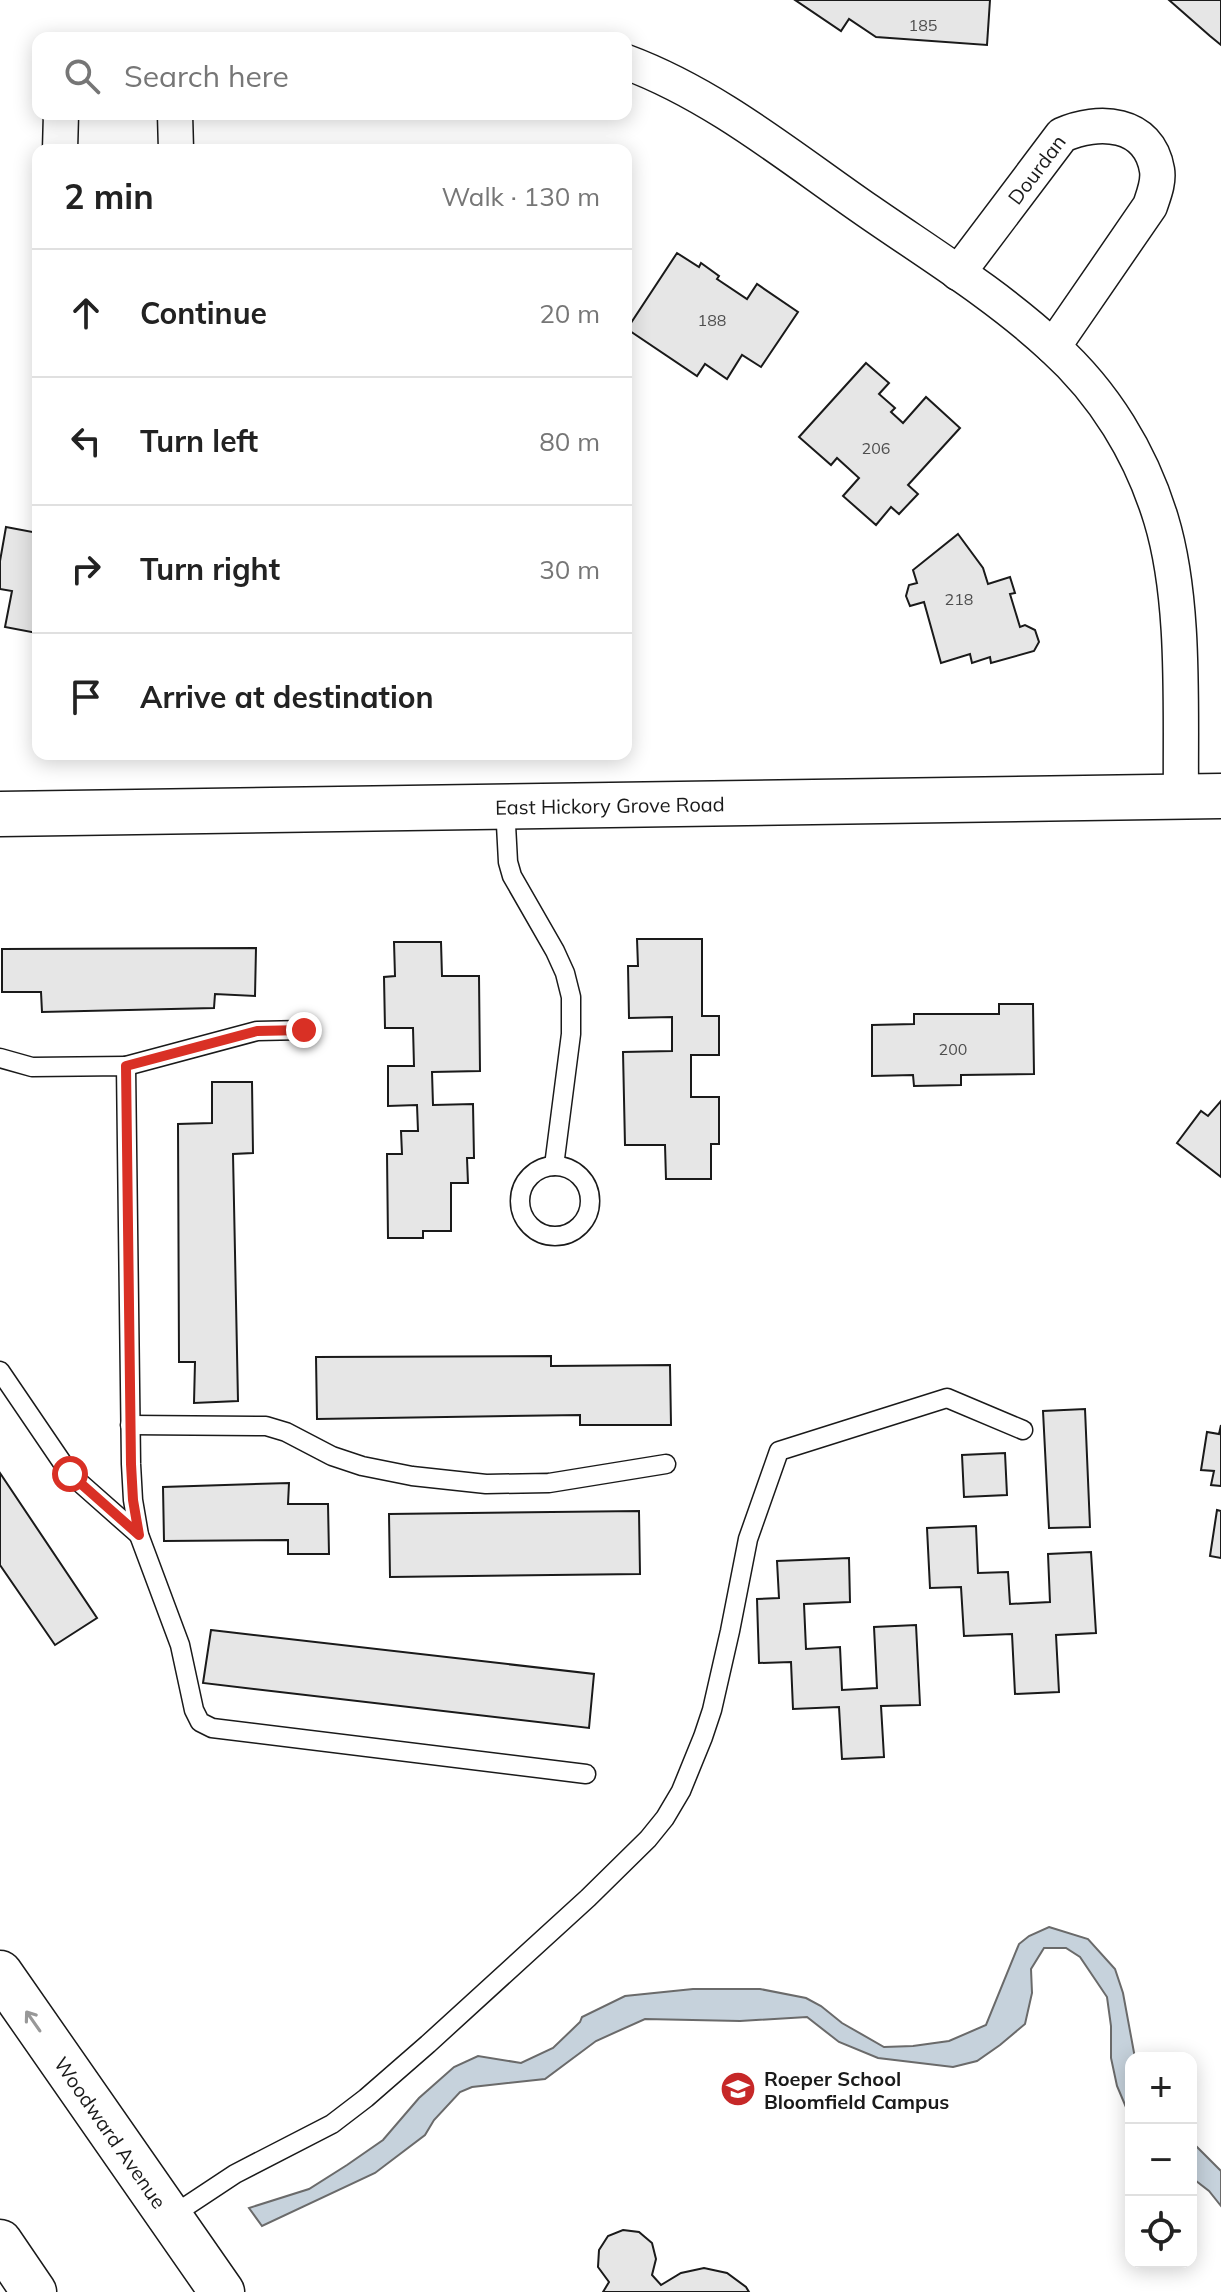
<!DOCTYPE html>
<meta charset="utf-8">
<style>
:root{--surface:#fff;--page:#f2f2f2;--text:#222;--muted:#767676;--line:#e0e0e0}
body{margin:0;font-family:Mulish,sans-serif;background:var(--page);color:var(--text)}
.controls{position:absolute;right:24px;bottom:24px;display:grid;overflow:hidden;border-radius:16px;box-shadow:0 4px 20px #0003}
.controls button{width:72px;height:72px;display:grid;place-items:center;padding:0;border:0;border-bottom:2px solid var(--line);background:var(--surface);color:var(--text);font:40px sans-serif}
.stop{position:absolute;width:24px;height:24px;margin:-18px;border:6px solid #d93025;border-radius:50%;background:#fff}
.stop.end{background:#d93025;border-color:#fff;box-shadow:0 2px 8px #0008}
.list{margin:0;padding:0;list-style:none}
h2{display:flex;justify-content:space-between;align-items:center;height:104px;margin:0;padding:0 32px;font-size:34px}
h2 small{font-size:26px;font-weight:400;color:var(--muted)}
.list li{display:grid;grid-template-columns:52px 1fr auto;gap:24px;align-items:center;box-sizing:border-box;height:128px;padding:0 32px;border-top:2px solid var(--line)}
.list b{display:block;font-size:30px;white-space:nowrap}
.list em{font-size:26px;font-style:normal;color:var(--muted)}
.icon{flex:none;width:44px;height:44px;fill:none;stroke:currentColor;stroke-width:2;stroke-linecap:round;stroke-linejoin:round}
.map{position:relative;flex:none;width:1221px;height:2292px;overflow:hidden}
.search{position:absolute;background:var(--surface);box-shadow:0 4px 20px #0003;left:32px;top:32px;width:600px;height:88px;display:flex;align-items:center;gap:20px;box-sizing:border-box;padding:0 28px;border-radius:16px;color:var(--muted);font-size:30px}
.panel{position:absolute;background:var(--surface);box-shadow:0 4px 20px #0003;left:32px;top:144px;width:600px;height:616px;border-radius:16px}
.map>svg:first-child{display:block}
.water{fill:#c6d2dc;stroke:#6a6a6a;stroke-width:2}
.building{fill:#e6e6e6;stroke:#1a1a1a;stroke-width:2}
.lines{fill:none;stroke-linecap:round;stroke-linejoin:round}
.lane-casing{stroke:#1a1a1a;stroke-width:21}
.street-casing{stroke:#1a1a1a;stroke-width:37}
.secondary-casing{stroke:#1a1a1a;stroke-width:47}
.primary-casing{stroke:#1a1a1a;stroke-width:47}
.lane{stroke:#fff;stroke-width:18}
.street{stroke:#fff;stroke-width:34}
.secondary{stroke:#fff;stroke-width:44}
.primary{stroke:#fff;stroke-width:44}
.oneway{stroke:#989898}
.route{stroke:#d93025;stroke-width:10}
.labels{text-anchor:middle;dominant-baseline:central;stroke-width:6;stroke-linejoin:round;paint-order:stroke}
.number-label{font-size:16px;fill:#4d4d4d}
.street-label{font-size:20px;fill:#1a1a1a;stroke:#fff}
.poi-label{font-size:20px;font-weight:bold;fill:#1a1a1a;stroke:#fff;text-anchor:start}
</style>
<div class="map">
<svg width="1221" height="2292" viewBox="0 0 1221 2292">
<rect width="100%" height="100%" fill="#fff"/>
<g class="water">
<path d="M1049,1927L1088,1939L1115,1969L1123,1993L1135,2058H1131V2119L1117,2086L1111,2058V2026L1107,1997L1080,1957L1066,1948H1044L1031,1969L1032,1993L1025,2024L1000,2045L977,2061L953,2067L878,2058L839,2042L807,2017L740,2021L645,2019L596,2041L545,2079L472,2087L460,2092L434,2120L425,2135L375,2173L262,2226L249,2208L309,2189L347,2165L383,2140L419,2098L454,2067L478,2056L521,2063L553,2048L580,2022L582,2017L625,1996L693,1989H760L806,1998L821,2006L842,2023L884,2047L913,2046L949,2041L986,2025L1019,1944L1029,1936Z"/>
<path d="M1191,2141L1221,2171V2206L1209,2191L1191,2177Z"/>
</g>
<g class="building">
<path d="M795,0H990L987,45L876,37L849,19L841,31Z"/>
<path d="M1169,0H1221V45L1210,36Z"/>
<path d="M677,253L699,267L701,263L719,276L717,279L747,299L757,284L798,312L761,367L742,355L727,379L705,364L697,376L627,329Z"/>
<path d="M866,363L889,383L879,394L895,408L891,412L903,423L926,397L960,428L908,485L918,494L899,514L891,507L876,525L843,496L859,478L837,458L831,465L799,437Z"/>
<path d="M6,527L38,533V641L36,639L37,633L5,627L12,591L0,589V561Z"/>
<path d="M958,534L983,568L988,584L1010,577L1015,593L1010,594L1020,627L1025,625L1035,630L1039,642L1034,651L991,663L990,657L972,663L970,654L941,663L924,602L910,606L906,596L909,585L917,583L913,570Z"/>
<path d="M637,939H702V1016H719V1055H691V1097H719V1144H711V1179H666L665,1145H625L623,1052L672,1051V1017L629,1018L628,966H638Z"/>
<path d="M394,942H441L442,976H479L480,1071L432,1072L433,1105L473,1104L474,1158H467L468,1183H451V1231H423V1238H388L387,1154H402L401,1131H418L417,1105L388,1106V1066H414L413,1028H385L384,977L395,976Z"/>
<path d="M256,948L255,996L215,994L214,1008L42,1012L41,992H2V949Z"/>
<path d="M999,1004H1033L1034,1074L961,1075V1085L914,1086L913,1075L872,1076V1025L914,1024V1014H999Z"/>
<path d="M212,1082H252L253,1153L233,1154L238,1401L194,1403L195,1362H179L178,1124L212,1123Z"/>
<path d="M1221,1101V1177L1177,1143L1201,1111L1208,1116Z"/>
<path d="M551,1356V1366L670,1365L671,1425H580V1415L317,1419L316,1357Z"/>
<path d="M1085,1409L1090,1527L1049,1528L1043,1411Z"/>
<path d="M1221,1425V1486L1211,1485L1214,1471L1201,1470L1207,1432L1219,1434Z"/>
<path d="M1005,1453L1007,1495L964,1497L962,1455Z"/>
<path d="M0,1473L97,1618L55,1645L0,1565Z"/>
<path d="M289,1483L288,1504H328L329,1554H288V1540L164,1541L163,1487Z"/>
<path d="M1217,1510L1221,1511V1558L1210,1556Z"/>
<path d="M639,1511L640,1574L390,1577L389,1514Z"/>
<path d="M976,1526L978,1573L1008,1572L1010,1604L1050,1602L1048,1554L1091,1552L1096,1633L1056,1635L1059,1692L1015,1694L1012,1634L964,1636L961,1587L930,1588L927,1528Z"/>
<path d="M849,1558L850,1602L804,1604L806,1649L840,1647L842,1690L877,1688L874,1627L916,1625L920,1705L881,1706L884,1757L842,1759L839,1707L793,1709L791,1662L759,1663L757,1599L779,1598L777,1561Z"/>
<path d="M211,1630L594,1674L589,1728L203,1683Z"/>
<path d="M623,2230L639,2232L652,2243L656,2259L652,2275L661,2285L681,2273L704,2268L727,2273L746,2287L749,2292H603L609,2282L598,2267L599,2250L608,2236Z"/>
</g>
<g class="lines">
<defs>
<g id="lane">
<path d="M505,806L508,862L512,876L555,951L565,973L571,997V1034L554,1166"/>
<path d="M0,1058L32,1067L126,1066L131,1464L133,1500L139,1535L180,1645L194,1710L200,1722L212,1728L586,1774"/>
<path d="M126,1066L257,1031L304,1030"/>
<circle cx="555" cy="1201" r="35"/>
<path d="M0,1371L70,1474L139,1535"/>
<path d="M130,1425L266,1426L286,1432L332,1456L362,1466L412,1476L486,1484L549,1483L666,1464"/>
<path d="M170,2217L235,2174L332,2124L366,2098L428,2044L588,1898L648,1839L665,1818L681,1791L703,1737L712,1710L730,1631L748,1539L779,1451L947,1398L1023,1430"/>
</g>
<g id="street">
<path d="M626,62C715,95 791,158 868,211C930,254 997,295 1053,347C1104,393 1141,453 1161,519C1186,601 1180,710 1181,796"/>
<path d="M175,114L176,150"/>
<path d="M60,150L61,114"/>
<path id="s1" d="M958,273L1062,135C1098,119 1149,121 1157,170C1159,182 1154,194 1150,206L1053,347"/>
</g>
<g id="secondary">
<path id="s2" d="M0,814L1221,796"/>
</g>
<g id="primary">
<path id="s3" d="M0,1973L222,2292"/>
<path d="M0,2242L34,2292"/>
</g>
</defs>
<use href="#lane" class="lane-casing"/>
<use href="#street" class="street-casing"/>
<use href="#secondary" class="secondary-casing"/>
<use href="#primary" class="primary-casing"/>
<use href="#lane" class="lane"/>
<use href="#street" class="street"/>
<use href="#secondary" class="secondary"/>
<use href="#primary" class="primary"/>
</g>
<defs><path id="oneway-shaft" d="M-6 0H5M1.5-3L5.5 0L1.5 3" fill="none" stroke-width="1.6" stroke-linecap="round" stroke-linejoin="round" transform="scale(2)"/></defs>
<use class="oneway" href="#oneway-shaft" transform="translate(33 2021) rotate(-125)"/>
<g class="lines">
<path class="route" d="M70,1474L139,1535L133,1500L131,1464L126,1066L257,1031L304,1030"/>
</g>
<defs>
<symbol id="school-disc" viewBox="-11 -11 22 22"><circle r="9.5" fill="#c62828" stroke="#fff"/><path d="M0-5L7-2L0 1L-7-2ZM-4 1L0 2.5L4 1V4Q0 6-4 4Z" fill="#fff"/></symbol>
</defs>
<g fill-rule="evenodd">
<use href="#school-disc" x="718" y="2069" width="40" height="40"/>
</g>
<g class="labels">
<g class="number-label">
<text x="923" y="25">185</text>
<text x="712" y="320">188</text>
<text x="876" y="448">206</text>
<text x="959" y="599">218</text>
<text x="953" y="1049">200</text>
</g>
<g class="street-label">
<text stroke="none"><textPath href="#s1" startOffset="130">Dourdan</textPath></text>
<text stroke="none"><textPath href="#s2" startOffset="610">East Hickory Grove Road</textPath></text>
<text stroke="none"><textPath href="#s3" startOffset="194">Woodward Avenue</textPath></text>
</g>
<g class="poi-label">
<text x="764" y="2078">Roeper School<tspan x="764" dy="23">Bloomfield Campus</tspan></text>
</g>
</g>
</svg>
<div class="controls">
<button>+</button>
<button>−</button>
<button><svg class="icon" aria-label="locate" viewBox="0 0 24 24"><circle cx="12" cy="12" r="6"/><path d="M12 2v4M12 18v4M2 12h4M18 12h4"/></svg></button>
</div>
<div class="stop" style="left:70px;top:1474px"></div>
<div class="stop end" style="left:304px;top:1030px"></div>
<div class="search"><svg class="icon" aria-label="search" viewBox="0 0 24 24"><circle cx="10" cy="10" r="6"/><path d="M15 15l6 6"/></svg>Search here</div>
<section class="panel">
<h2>2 min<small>Walk · 130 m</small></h2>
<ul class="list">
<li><svg class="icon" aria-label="ahead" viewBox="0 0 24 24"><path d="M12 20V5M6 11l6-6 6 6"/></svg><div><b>Continue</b></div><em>20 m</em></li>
<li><svg class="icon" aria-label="left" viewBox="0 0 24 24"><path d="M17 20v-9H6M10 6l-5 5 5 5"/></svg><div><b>Turn left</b></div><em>80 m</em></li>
<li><svg class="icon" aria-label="right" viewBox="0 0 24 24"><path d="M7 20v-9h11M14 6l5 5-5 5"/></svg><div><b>Turn right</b></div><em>30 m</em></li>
<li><svg class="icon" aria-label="arrive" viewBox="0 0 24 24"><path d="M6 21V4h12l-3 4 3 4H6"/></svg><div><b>Arrive at destination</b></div></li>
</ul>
</section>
</div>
